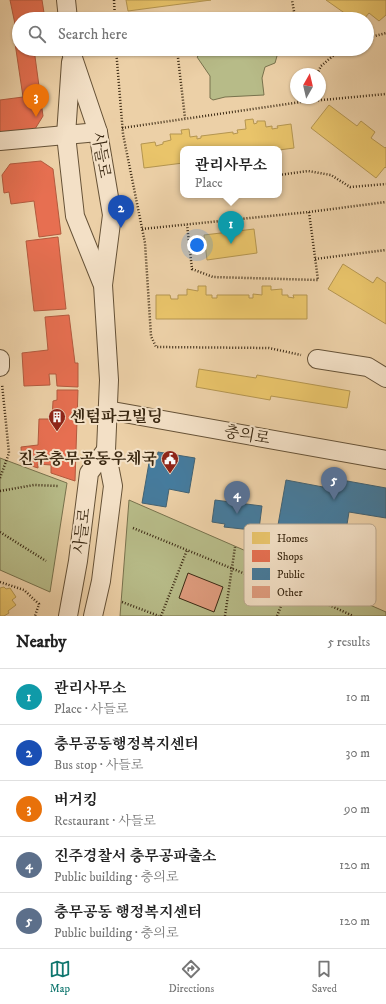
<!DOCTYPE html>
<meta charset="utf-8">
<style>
:root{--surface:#fff;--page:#f6f6f6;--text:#222;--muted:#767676;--line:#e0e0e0;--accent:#0f766e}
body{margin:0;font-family:"IM FELL DW Pica","Noto Serif KR",serif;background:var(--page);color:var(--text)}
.compass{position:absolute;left:290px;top:68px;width:36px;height:36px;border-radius:50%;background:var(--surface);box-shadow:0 1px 3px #0004;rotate:8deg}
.you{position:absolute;left:197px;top:245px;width:14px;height:14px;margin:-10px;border:3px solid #fff;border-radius:50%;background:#1a73e8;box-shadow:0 0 0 6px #1a73e833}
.badge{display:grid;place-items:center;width:26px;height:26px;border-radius:50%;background:var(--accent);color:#fff;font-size:13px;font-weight:700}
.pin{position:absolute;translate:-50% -33px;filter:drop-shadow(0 1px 2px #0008)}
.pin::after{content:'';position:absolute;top:21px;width:14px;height:12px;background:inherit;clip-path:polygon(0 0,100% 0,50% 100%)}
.popup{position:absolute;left:180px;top:146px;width:102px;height:52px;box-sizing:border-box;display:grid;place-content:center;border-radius:8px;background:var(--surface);filter:drop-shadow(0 1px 3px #0005);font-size:13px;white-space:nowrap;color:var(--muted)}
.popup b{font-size:15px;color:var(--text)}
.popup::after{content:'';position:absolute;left:50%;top:100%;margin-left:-8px;border:8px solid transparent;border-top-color:var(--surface)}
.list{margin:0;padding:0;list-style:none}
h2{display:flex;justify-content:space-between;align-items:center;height:52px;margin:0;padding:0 16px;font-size:17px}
h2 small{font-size:13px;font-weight:400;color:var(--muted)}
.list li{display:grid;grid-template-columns:26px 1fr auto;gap:12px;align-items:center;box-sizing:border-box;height:56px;padding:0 16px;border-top:1px solid var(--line)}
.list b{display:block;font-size:15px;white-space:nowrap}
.list p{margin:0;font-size:13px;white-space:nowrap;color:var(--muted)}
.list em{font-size:13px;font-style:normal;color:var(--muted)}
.icon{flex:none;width:22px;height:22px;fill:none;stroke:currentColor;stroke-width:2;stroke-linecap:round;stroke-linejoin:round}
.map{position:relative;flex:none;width:386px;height:616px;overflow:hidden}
.search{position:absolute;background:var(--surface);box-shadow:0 1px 3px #0004;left:12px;right:12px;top:12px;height:44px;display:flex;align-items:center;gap:10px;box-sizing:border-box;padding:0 14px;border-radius:22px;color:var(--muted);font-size:15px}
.sheet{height:332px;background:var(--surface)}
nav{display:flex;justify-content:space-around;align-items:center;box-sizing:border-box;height:56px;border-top:1px solid var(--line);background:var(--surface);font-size:11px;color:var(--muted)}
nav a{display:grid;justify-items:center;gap:2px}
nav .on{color:var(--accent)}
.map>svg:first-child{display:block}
.green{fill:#b7bb88;stroke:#78724d}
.homes{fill:#e9c46a;stroke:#b49550}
.shops{fill:#e76f51;stroke:#b35a3e}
.public{fill:#457b9d;stroke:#426273}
.building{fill:#df9c7e;stroke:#3a2812}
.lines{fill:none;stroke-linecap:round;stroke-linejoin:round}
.minor-casing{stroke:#665237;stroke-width:20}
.path{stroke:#3a2812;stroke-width:2.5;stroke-dasharray:1 2;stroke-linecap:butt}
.minor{stroke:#f3e0c6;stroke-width:18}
.labels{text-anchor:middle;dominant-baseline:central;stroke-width:4;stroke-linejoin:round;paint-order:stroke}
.street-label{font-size:16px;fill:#3a2812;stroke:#f3e0c6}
.poi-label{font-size:16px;font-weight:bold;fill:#3a2812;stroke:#f3e0c6;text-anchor:start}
.key{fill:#f3e0c6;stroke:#bca990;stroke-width:1}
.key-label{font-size:11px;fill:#3a2812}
</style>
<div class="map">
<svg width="386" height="616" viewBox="0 0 386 616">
<rect width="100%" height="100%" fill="#ecd0a7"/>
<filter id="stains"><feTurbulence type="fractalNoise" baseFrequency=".005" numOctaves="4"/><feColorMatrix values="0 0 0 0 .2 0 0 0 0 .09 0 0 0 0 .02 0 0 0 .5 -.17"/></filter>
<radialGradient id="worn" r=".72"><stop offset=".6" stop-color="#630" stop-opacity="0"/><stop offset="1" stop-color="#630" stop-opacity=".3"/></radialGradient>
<g class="green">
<path d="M206,49H279L275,63L265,67L262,78L264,95L225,97L213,100L210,98V76L197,57Z"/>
<path d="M0,458L67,483L50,592L0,570Z"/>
<path d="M129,500L386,612V616H120Z"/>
</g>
<g class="homes">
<path d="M126,0H211L128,11Z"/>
<path d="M326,0H386V15L379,21L369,13L364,19H353Z"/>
<path d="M329,105L357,126L361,121L375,132L371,138L385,148L386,147V168L385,167L376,178L311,128Z"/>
<path d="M253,119L254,124L257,123V121H265L266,127L272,126V129L278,128L277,126L291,124L294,148L279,150L183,149V163L144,168L141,144L155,142L156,146L163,144V142L171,140L170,134H182L181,130L189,129L190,137L197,136V139L201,138V136L233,132V134L238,133L237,130L246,129L245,120Z"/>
<path d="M254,229L257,253L207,260L204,235Z"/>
<path d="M343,264L373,283L377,277L386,283V324L328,289Z"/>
<path d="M198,286H206V295H212V298H217V295H249V298H253V294L262,295V286H271V290L282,289V295H288V297L294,298L293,295H307V319H156V295H170L171,299H178V295H187V289L198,291Z"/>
<path d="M199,369L256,378L257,375L350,391L347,408L271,396L270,400L196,387Z"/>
<path d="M4,587L6,589L10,588L16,597L12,600L16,605L8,611L9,613L4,616H0V588Z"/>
</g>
<g class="shops">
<path d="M10,0H42L45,19H19V29H16Z"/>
<path d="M19,42V49H34L43,116L35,129L2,133L0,131V100L23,97L15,43Z"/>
<path d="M41,161L53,169L61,234L39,237L34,201L11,204L9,192L4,193L2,175L10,164Z"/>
<path d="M58,237L66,309L34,311L26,241Z"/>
<path d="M69,315L75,363H78V387L57,386L56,374H49L50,385L24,386L22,353L48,350L45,317Z"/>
<path d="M57,390H78L75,481L51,473V465L38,464V468L22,463L21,447L38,445L39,419H52L53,401L57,400Z"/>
</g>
<g class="public">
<path d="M158,452L195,458L189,493L169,489L166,507L142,503L150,457L157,458Z"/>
<path d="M325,477L386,488V518L349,512L345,537L278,525L286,480L323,487Z"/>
<path d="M215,500L262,506L259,529L252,528V530L224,527L225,524L212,522Z"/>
</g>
<path class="building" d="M188,573L223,587L214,612L179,598Z"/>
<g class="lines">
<defs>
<g id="minor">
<path d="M66,0L68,19"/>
<path d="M71,52L98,132L112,215L103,285L109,380L106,450L113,486L101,581L93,616"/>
<path d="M71,62L66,135L75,216L102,283"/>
<path d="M0,141L98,132"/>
<path d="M0,359V367"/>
<path d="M317,359L368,367L386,378"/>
<path d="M107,410L386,460"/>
<path d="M68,616L78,561L89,473L106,450"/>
</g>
</defs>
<use href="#minor" class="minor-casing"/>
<g class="path">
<path d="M114,0L115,19"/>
<path d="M277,19L295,17L292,0"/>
<path d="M367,38L386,33"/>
<path d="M116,49L123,134L145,243L151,336L156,347L269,348L301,355"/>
<path d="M177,49L185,118"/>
<path d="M317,74L321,66L341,49"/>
<path d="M122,128L301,102L386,94"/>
<path d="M279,175L308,171L331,175L350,187L386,184"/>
<path d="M309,212L386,202"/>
<path d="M142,229L309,212L318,280L213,277L192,269L187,225"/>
<path d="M315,259L386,250"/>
<path d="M0,478L9,453L2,384"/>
<path d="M0,491L34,485L58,486"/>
<path d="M133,528L309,600L320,575L327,534"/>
<path d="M0,532L46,561"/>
<path d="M0,582L24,590L39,604L35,616"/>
<path d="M310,596L353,616"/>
<path d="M122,602L159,616"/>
<path d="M161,616L187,550"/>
<path d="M225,616L235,547"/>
<path d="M277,616L287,591"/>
</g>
<use href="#minor" class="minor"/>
</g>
<defs>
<symbol id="building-pin" viewBox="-11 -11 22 30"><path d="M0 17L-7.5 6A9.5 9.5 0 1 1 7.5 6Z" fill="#8f2418" stroke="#f3e0c6"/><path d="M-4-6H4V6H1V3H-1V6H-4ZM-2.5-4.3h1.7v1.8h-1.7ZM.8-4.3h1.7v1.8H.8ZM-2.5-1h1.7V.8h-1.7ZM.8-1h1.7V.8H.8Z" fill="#fff"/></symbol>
<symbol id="civic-pin" viewBox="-11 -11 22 30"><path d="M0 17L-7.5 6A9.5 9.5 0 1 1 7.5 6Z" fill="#8f2418" stroke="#f3e0c6"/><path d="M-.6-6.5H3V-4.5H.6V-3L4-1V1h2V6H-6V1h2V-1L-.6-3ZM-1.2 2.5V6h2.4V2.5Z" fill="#fff"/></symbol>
</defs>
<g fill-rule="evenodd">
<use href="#building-pin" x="47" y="407" width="20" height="27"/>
<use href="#civic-pin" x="160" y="449" width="20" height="27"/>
</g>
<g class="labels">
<g class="street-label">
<text transform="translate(101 155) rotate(80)">사들로</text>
<text transform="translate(247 435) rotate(10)">충의로</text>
<text transform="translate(82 531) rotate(-83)">사들로</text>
</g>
<g class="poi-label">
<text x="70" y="417">센텀파크빌딩</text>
<text x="157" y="459" text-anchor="end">진주충무공동우체국</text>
</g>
</g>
<rect x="244" y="524" width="132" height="82" rx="6" class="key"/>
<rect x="252" y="532" width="18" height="12" fill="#e9c46a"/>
<rect x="252" y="550" width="18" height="12" fill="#e76f51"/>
<rect x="252" y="568" width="18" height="12" fill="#457b9d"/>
<rect x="252" y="586" width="18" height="12" fill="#df9c7e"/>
<g class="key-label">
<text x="277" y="542">Homes</text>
<text x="277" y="560">Shops</text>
<text x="277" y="578">Public</text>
<text x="277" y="596">Other</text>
</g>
<rect width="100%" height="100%" filter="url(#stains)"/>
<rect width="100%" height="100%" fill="url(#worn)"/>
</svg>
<svg class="compass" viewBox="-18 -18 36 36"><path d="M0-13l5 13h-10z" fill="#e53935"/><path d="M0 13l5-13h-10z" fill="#767676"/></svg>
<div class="you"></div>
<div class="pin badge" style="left:231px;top:244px;background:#0f9aa8">1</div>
<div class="popup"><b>관리사무소</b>Place</div>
<div class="pin badge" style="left:121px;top:228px;background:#1a4fb4">2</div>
<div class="pin badge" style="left:36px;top:117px;background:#e8710a">3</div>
<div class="pin badge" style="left:237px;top:514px;background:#5c6f8a">4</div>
<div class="pin badge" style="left:334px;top:500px;background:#5c6f8a">5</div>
<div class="search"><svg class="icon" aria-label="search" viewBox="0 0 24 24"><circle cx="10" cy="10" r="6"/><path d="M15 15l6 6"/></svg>Search here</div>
</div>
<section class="sheet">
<h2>Nearby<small>5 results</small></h2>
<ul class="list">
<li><span class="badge" style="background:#0f9aa8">1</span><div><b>관리사무소</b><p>Place · 사들로</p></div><em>10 m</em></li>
<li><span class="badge" style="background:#1a4fb4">2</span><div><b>충무공동행정복지센터</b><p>Bus stop · 사들로</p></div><em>30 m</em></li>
<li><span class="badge" style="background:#e8710a">3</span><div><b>버거킹</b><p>Restaurant · 사들로</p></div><em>90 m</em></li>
<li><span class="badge" style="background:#5c6f8a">4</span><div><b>진주경찰서 충무공파출소</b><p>Public building · 충의로</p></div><em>120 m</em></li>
<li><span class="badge" style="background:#5c6f8a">5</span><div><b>충무공동 행정복지센터</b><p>Public building · 충의로</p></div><em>120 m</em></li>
</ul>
</section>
<nav>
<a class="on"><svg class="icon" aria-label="map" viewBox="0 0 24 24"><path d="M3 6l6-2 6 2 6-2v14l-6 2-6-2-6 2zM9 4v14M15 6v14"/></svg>Map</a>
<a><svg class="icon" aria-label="directions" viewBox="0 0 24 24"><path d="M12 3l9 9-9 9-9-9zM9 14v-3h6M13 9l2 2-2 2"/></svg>Directions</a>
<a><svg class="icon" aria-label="saved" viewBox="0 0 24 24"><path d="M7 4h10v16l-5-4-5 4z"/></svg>Saved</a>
</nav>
